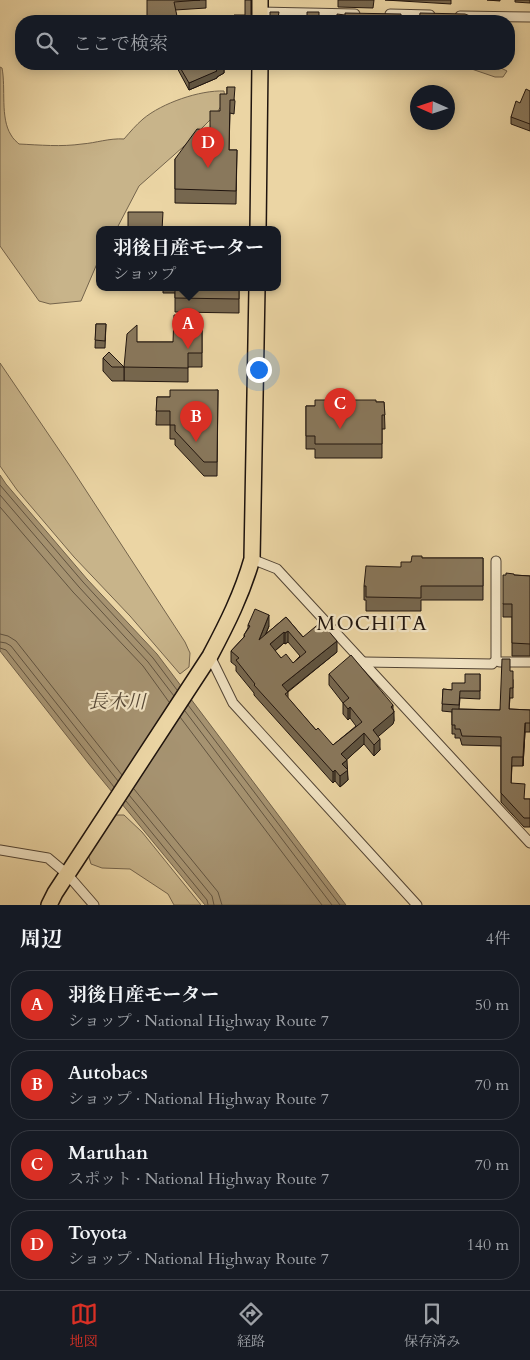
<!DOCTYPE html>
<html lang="ja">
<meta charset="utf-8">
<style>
:root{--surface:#171b24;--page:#20242c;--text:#f1f3f6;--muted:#9ea1a6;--line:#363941;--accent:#d93025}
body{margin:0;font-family:Cardo,"Noto Serif JP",serif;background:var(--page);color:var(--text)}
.compass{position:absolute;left:410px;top:85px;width:45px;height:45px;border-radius:50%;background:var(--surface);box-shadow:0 2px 12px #0003;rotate:273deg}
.you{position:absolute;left:258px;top:369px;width:18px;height:18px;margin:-12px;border:4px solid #fff;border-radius:50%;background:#1a73e8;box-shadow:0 0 0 8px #1a73e833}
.badge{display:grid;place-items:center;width:32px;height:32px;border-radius:50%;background:var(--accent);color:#fff;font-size:16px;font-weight:700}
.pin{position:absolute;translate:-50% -41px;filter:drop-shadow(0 1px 2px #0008)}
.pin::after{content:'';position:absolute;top:26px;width:18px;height:15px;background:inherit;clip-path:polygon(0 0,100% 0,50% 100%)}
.popup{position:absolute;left:96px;top:226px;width:185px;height:65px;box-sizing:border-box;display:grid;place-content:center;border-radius:10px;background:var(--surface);filter:drop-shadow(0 1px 4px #0005);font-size:16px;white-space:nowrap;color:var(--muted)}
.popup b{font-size:19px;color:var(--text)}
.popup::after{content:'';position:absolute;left:50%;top:100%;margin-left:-10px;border:10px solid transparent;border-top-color:var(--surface)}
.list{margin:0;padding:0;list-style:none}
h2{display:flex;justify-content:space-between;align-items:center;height:65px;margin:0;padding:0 20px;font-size:21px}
h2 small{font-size:16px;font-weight:400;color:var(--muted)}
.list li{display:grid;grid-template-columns:32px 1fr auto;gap:15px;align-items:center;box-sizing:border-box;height:70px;margin:0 10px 10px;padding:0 10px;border:1px solid var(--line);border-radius:20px}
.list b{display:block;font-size:19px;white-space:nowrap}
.list p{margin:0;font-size:16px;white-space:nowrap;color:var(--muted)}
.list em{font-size:16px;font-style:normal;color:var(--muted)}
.icon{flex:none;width:28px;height:28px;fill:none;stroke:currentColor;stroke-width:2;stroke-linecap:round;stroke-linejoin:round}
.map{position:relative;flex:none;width:530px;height:905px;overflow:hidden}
.search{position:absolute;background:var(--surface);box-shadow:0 2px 12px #0003;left:15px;right:15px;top:15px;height:55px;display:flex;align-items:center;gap:12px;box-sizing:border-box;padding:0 18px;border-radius:20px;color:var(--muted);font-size:19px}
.sheet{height:385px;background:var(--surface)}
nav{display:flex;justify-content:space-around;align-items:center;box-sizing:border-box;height:70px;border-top:1px solid var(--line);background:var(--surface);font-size:14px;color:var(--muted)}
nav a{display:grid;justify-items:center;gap:2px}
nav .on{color:var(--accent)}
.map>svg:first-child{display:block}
.green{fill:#c8b48a;stroke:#74644c}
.water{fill:#a69371;stroke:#706049}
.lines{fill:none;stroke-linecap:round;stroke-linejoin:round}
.shore{stroke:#625440;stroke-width:1}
.minor-casing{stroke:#524434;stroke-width:11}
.trunk-casing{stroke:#1f140e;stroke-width:18}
.minor{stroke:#f2e4c4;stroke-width:9}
.trunk{stroke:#ebd5a4;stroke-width:15}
.wall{fill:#76674f;stroke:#1f140e;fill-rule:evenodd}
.shaded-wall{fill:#605440;stroke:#1f140e}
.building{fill:#89785c;stroke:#1f140e;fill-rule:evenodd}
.labels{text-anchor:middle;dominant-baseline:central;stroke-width:4.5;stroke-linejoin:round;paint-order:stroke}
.water-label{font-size:19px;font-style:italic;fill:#554736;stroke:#f2e4c4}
.quarter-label{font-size:20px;letter-spacing:1px;fill:#1f140e;stroke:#f2e4c4}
</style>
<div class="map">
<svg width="530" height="905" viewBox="0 0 530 905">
<rect width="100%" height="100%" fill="#ebd5a4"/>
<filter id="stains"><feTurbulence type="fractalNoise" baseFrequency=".004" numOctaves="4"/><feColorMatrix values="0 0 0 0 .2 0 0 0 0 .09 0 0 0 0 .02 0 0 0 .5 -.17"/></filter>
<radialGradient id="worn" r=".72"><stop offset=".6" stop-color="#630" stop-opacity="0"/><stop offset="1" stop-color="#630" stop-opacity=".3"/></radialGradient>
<g class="green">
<path d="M457,64H493L507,71L503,77H495Z"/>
<path d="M0,67L2,68C6,88 0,118 11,135C13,139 17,142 19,144C40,145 61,147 82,144C96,143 109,138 124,139C130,132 136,125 143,119C162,103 200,90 224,91L225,100L216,114L183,147L139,186L116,230H99V259L81,301L50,304L39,301L0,246Z"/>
<path d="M0,363L70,466L185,642L190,653L189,667L180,674L130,616L74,557L17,490L0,466Z"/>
<path d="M115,815H124L142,832L201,905H174L168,894L130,869L102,868L91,864L88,854Z"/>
</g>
<path class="water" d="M0,475L6,484L87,579L157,654L346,905H205L89,764L0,651Z"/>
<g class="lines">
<g class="shore">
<path d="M0,485L83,582L153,658L177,690"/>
<path d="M0,495L79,587L148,662L174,696"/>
<path d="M0,507L73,592L143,666L169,702"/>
<path d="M0,634L8,636L16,641L122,775"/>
<path d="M0,642L6,643L11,646L118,781"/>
<path d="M0,648L6,650L114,787"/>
<path d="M188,705L340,905"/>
<path d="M185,711L332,905"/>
<path d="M180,717L322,905"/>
<path d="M134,789L218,892L222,905"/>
<path d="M129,795L212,896L214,905"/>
<path d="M126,801L207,900L208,905"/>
</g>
<defs>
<g id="minor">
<path d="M260,12L355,14"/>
<path d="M390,14L430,15"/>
<path d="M460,16L530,17"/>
<path d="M252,559L277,569L530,843"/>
<path d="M210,656L233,703L417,905"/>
<path d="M364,662L492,664L496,660V561"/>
<path d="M500,662H530"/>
<path d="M0,850L48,858L67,874L94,905"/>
</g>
<g id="trunk">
<path d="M260,21V0"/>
<path d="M258,230L260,64"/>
<path d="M49,905L55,893L210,656C227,624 242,594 252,559L257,288"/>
</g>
</defs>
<use href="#minor" class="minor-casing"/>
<use href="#trunk" class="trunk-casing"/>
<use href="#minor" class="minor"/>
<use href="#trunk" class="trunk"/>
</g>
<g class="wall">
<path d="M155,0H206V8L175,10L178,21H147Z"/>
<path d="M338,0H374L373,8L338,7Z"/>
<path d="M385,0H451V4Z"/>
<path d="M487,0H500V1Z"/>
<path d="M515,0H530V3L515,2Z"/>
<path d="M175,64H224V73L217,77V78L189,90Z"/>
<path d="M227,87L235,101L234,114L230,113L229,150H237L236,204L175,203V159L210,130L220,111L227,94Z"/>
<path d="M530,91V131L511,124V117Z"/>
<path d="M163,288H239V313L175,312V293H163Z"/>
<path d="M96,324H106L105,348H95Z"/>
<path d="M190,325H202V367H188V382L124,381V367L137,342H173Z"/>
<path d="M103,358L124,367V381H112L103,371Z"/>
<path d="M218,390L217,476H204L175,445V439H170V425H156L157,397H170Z"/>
<path d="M376,402H384L385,429H382V458H315V449H306V406H315Z"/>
<path d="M422,558H483V600H421V611H366V600H364V586L401,567L411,562Z"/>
<path d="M514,575L530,576V656H512V617H503V604Z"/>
<path d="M286,617L303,637L337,652L288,692V698L316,730L333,745L356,726L350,718L348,720L343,714V703L329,685V674L393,709L394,721L378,736L380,750L374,756L364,744L346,760L348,780L340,787L335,781L333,783L254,695V693L236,671V666L231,662V651L244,637V635L248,628V625L269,626L266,634ZM288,642L300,656L293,663L281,658L275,651L284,643L285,644Z"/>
<path d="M510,671L513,680V698H510L509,709L530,710V732H525L523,766H512L511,784L524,799H530V827H524L501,802V746L462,745L460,738H455V734H452V712L442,711L443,689L452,690L465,683L480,674V699L460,698L459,709L500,710Z"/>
</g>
<g class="shaded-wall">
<path d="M168,19V21H156Z"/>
<path d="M224,66V73L217,77V78L189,90V83Z"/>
<path d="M269,615V626L259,650V640Z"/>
<path d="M288,631V642L285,644V633Z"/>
<path d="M284,632V643L270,655V644Z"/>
<path d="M337,641V652L282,696V685Z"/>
<path d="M393,705V713L394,711V721L393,724L373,741V730Z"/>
<path d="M350,707V718L348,720V709Z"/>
<path d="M525,723V732L523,766V757Z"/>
<path d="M364,733V744L341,765V754Z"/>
<path d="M380,739V750L374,756V745Z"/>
<path d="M347,760L348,780L340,787V776L342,764Z"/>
<path d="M335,770V781L333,783V772Z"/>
</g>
<g class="building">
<path d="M147,0H200L174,2L178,21H168V19L156,21H147Z"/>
<path d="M245,0H251V14L252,21H234V15H245Z"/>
<path d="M270,12H279L278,18L307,17V12H319V17H322V21H270Z"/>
<path d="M345,13L401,14V21H337V14L345,15Z"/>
<path d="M420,13L465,14L470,16V21H419Z"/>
<path d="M487,20L502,21H487Z"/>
<path d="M178,64H224V66L216,70L217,71L189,83Z"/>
<path d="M227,87H235L234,100H230L229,150H237L236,191L175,189V159L197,129L210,130V111H220V94H227Z"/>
<path d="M526,89L530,91V124L511,117L516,101L520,103Z"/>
<path d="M128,212H163L162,230H128Z"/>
<rect x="216" y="228" width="10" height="2"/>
<path d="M175,288H239V299L175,298Z"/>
<path d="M174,315L190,316V325H202V353H188V368L124,367L127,334L137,325V342H173Z"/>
<path d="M96,324H106L105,341L95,340Z"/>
<path d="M109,352L124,367H112L103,358Z"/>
<path d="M170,390H218L217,462H204L175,431V425H170V411H156L157,397H170Z"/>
<path d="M315,400H376V402H384L385,415H382V444H315V436H306V406H315Z"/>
<path d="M412,556H422V558H483V586H421V598L366,597V586H364L366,566L401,567V562H411Z"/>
<path d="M506,573L514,574V575L530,576V644L512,643V604H503V575H506Z"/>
<path d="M255,609L269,615L259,640L286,617L303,637L321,622L337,641L282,685L288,692L285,694L316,730L318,728L333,745L362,722L350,707L348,709L343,703L349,698L329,674L351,655L393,705L391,707L394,711L393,713L373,730L380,739L374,745L364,733L341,754L347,760L342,764L348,770L340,776L335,770L333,772L254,685L255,684L236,660L239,658L231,651L245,636L244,635L250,626L248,625ZM288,631L306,652L293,663L286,654L281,658L270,644L284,632L285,633Z"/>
<path d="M502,659H510V671H513V688H510L509,709L530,710V723H525L523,757H512L511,783L525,784L524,799H530V818H524L501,793V737L462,736L460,729H455V725H452V709L500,710Z"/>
<path d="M465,674H480V691H460L459,705L442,704L443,689L452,690V683H465Z"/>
</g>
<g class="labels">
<g class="water-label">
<text x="117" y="702">長木川</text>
</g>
<g class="quarter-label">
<text x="372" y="623">MOCHITA</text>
</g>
</g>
<rect width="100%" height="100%" filter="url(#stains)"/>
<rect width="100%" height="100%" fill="url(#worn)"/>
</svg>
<svg class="compass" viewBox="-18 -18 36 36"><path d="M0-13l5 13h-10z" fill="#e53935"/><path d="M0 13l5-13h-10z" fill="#9ea1a6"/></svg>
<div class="you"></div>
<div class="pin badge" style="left:188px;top:349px">A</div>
<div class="popup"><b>羽後日産モーター</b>ショップ</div>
<div class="pin badge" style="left:196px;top:442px">B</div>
<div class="pin badge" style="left:340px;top:429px">C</div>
<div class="pin badge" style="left:208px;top:168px">D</div>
<div class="search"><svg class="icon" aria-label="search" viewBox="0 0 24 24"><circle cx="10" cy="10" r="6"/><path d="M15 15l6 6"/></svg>ここで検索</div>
</div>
<section class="sheet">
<h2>周辺<small>4件</small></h2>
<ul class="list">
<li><span class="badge">A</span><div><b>羽後日産モーター</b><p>ショップ · National Highway Route 7</p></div><em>50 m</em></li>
<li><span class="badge">B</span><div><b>Autobacs</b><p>ショップ · National Highway Route 7</p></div><em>70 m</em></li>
<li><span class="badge">C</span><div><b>Maruhan</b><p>スポット · National Highway Route 7</p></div><em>70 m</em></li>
<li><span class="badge">D</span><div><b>Toyota</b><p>ショップ · National Highway Route 7</p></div><em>140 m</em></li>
</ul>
</section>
<nav>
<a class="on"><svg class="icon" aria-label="map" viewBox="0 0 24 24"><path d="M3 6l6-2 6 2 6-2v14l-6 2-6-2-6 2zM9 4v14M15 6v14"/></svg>地図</a>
<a><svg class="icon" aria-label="directions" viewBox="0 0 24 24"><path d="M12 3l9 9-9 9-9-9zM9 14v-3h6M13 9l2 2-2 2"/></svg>経路</a>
<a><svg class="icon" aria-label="saved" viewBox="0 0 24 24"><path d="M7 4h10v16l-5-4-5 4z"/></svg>保存済み</a>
</nav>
